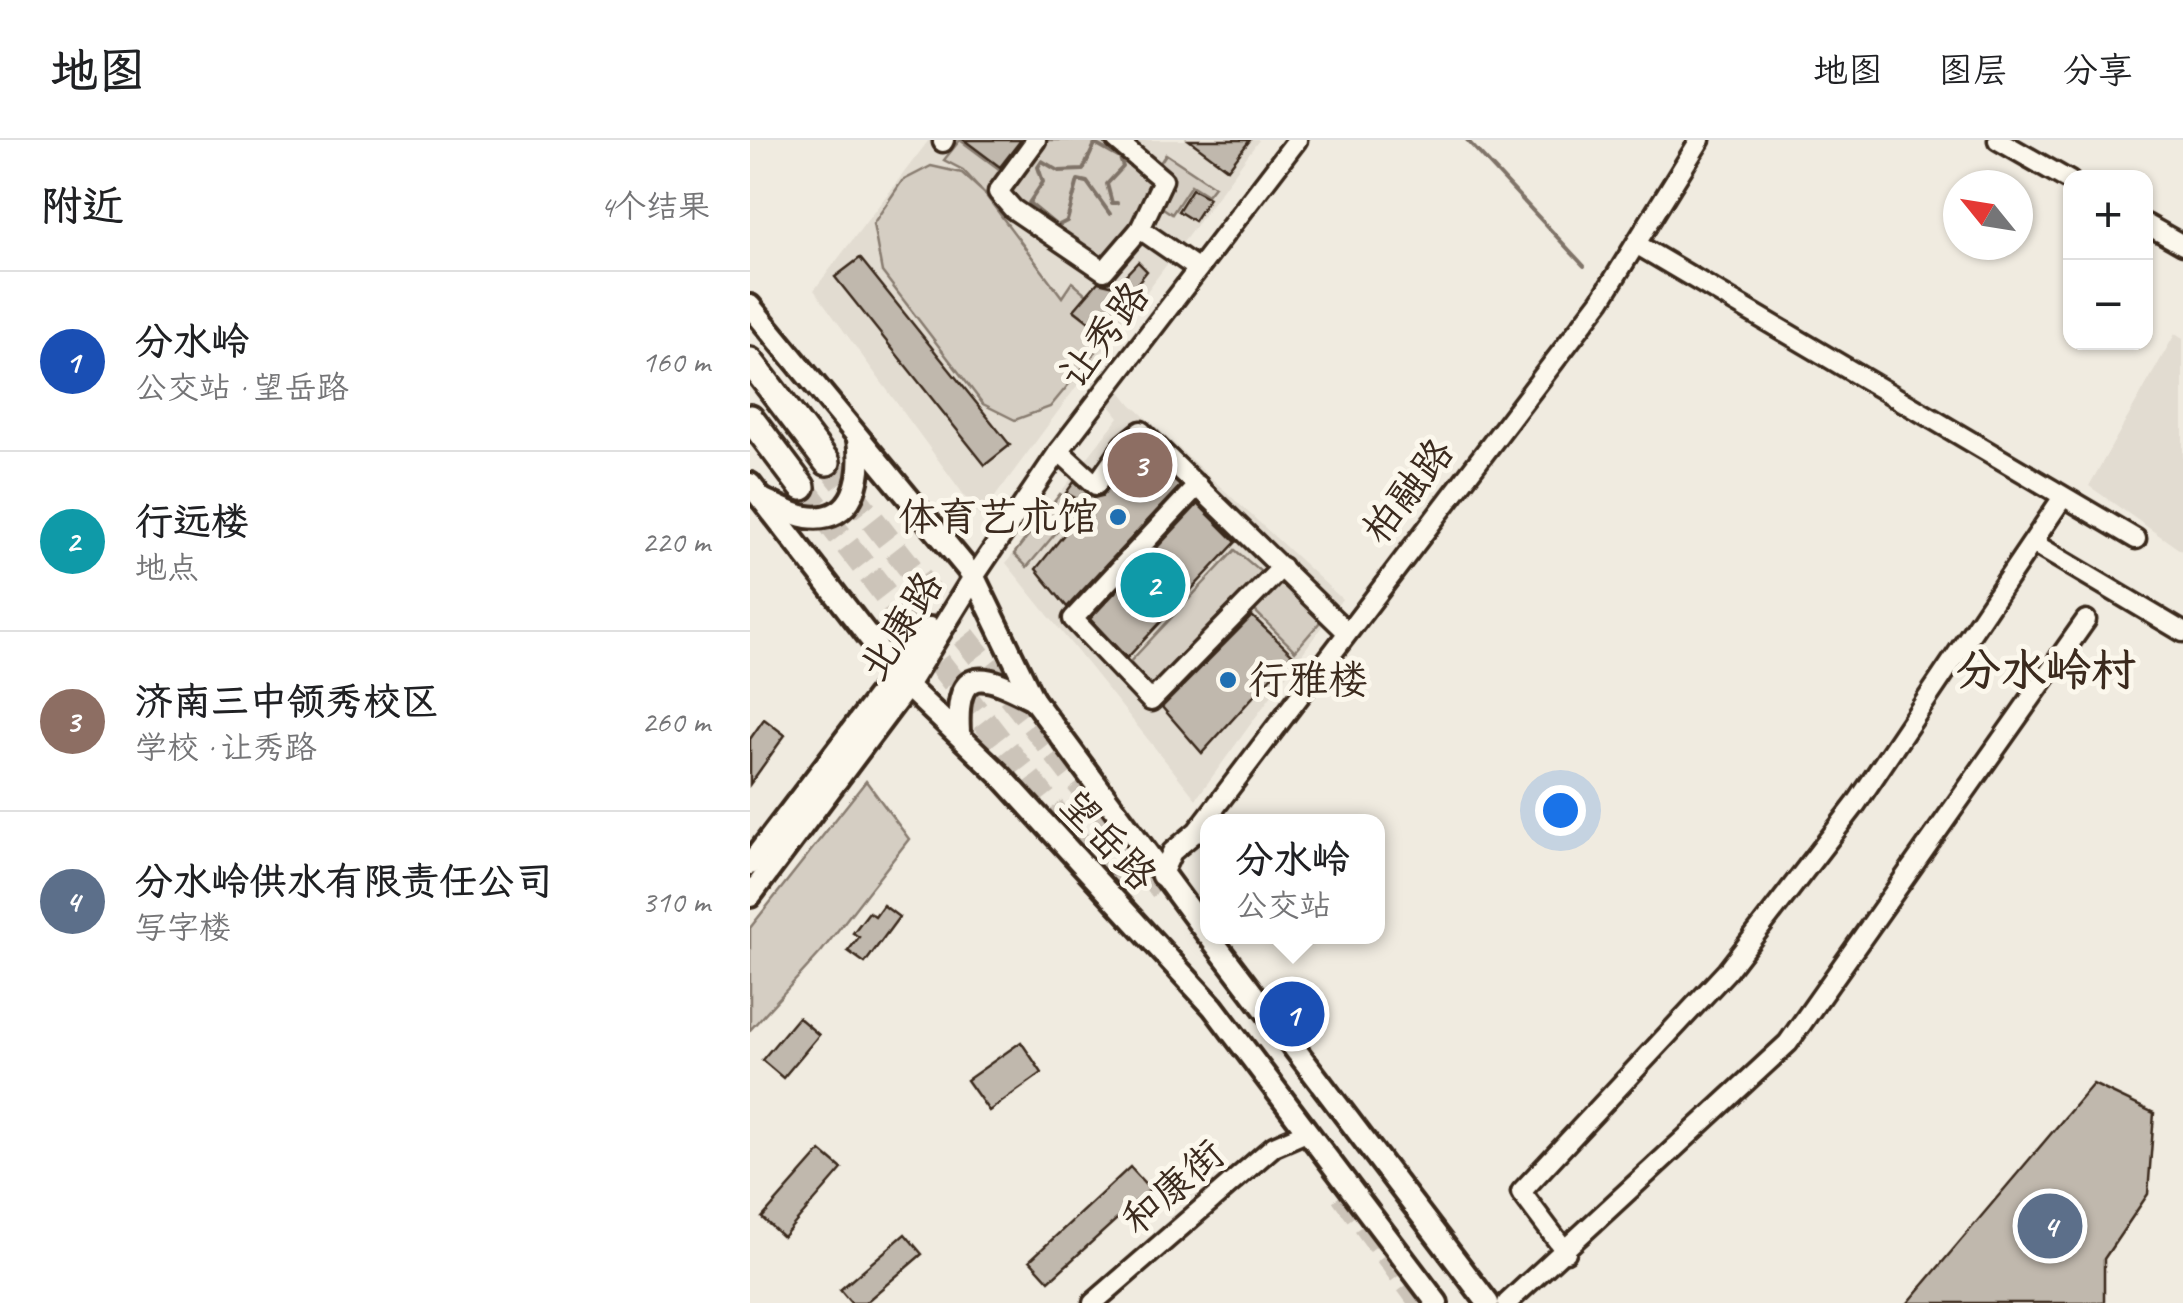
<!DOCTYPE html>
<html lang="zh">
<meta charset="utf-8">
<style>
:root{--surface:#fff;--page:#f6f6f6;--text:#202124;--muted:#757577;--line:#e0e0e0;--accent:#1f6fb2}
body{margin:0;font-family:Caveat,"LXGW WenKai TC",sans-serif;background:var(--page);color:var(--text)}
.controls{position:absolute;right:30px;top:30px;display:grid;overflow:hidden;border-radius:20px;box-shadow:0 2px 8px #0004}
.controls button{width:90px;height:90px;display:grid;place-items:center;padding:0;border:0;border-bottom:2px solid var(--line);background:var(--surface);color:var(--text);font:50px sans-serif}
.compass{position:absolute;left:1193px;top:30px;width:90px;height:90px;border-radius:50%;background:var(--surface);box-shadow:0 2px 8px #0004;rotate:300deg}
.you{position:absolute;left:810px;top:670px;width:35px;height:35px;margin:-25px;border:8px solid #fff;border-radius:50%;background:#1a73e8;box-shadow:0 0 0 15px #1a73e833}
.badge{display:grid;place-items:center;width:65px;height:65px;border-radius:50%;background:var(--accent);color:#fff;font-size:32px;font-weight:700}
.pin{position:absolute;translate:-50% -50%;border:5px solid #fff;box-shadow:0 2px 10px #0006}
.popup{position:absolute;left:450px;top:674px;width:185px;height:130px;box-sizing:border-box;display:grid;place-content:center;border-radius:20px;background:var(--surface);filter:drop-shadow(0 2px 8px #0005);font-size:32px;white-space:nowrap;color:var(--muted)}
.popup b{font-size:38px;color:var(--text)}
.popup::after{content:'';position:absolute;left:50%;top:100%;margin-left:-20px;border:20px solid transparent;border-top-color:var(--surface)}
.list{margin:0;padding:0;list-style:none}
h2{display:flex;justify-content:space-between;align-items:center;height:130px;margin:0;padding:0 40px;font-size:42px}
h2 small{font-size:32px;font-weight:400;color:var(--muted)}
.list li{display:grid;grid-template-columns:65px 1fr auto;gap:30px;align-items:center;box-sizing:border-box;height:180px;padding:0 40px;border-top:2px solid var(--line)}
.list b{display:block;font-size:38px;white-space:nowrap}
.list p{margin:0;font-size:32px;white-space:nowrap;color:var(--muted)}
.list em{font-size:32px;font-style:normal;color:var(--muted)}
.map{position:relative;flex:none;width:1433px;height:1163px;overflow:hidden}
header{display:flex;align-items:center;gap:60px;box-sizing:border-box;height:140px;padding:0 50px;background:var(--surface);border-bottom:2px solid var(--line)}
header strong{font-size:48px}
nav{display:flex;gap:55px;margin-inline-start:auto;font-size:35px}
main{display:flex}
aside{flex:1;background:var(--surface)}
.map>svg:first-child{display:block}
.built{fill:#e2dcd1}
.green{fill:#d5cec3;stroke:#887c70;stroke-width:2.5}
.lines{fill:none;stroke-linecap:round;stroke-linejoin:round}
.stream{stroke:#7f7367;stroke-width:4}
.building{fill:#c0b8ad;stroke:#3b2a1e;stroke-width:2.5}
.highway-tunnel{stroke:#ccc4b9;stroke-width:25;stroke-dasharray:25 12;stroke-linecap:butt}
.minor-casing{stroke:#3b2a1e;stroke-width:25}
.major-casing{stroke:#3b2a1e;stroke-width:28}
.highway-casing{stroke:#3b2a1e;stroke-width:32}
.minor{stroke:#fbf7ec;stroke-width:18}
.major{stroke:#fbf7ec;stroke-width:20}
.highway{stroke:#fbf7ec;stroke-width:25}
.poi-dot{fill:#1f6fb2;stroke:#fbf7ec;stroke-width:4}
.labels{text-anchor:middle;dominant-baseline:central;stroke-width:10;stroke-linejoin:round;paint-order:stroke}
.street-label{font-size:40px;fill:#3b2a1e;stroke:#fbf7ec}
.poi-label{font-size:40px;fill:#3b2a1e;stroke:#fbf7ec;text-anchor:end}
.quarter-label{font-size:45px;font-weight:bold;fill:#3b2a1e;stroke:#fbf7ec}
</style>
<header>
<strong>地图</strong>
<nav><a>地图</a><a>图层</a><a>分享</a></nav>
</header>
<main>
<aside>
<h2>附近<small>4个结果</small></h2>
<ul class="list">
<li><span class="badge" style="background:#1a4fb4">1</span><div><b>分水岭</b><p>公交站 · 望岳路</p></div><em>160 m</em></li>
<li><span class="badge" style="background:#0f9aa8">2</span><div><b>行远楼</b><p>地点</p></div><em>220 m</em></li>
<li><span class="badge" style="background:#8d6e63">3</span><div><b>济南三中领秀校区</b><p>学校 · 让秀路</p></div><em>260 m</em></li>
<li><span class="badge" style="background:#5c6f8a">4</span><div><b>分水岭供水有限责任公司</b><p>写字楼</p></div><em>310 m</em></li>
</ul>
</aside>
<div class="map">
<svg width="1433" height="1163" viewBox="0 0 1433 1163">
<rect width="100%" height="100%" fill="#f0ebe0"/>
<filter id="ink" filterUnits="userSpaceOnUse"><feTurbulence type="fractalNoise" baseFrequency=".01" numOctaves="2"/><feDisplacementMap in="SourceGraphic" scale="20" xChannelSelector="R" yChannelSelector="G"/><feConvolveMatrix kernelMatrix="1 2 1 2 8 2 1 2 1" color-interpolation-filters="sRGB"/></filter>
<g filter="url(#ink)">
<g class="built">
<path d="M179,0H509L346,220L381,264L592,459L446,659L256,423L369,277L335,235L230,377L64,150Z"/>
<path d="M1425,194L1433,199V412L1339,346Z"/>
</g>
<g class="green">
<path d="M210,0L249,29L245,53L262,74L259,80L213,30L194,20Z"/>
<path d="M294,0H351L407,45L354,127L262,59L260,47Z"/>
<path d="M416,14L464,46L457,55L441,45L422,74L404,62L406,29Z"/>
<path d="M181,26L212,33L234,53L312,157L322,142L337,155L325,171L358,197L300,267L265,280L233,264L132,132L123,84L152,41Z"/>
<path d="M310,354L327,368L277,427L264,414Z"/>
<path d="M485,410L517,437L401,554L377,525Z"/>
<path d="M533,434L576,475L545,511L504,470Z"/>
<path d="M116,641L159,699L71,812L0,890V788Z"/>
</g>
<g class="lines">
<g class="stream">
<path d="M717,0L834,126"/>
<path d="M360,74L337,42L328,40L317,81L307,86L279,63L293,42L288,27L292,21L309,31L333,30L345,4L370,18L373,27L357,44L362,63H367"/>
</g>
</g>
<g class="building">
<path d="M214,0H271L250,27Z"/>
<path d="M439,0H500L478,29Z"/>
<path d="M442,49L459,58L444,81L428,71Z"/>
<path d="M110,118L260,305L235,325L85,137Z"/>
<path d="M388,122L397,131L350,190L324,170L348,142L365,146Z"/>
<path d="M390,308L430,346L317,467L286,429L338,365L316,353L324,342L344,358L352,356Z"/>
<path d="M448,364L486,402L377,518L340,479Z"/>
<path d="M502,476L542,514L452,613L412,567Z"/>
<path d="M14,579L35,595L0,644V599Z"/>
<path d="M133,765L149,777L115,823L98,811L109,797L103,793L119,772L125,776Z"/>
<path d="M48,877L69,895L33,938L12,920Z"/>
<path d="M271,902L292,933L239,971L217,940Z"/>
<path d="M1343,944L1404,973L1398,1054L1354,1119V1163H1158Z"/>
<path d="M71,1011L92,1029L33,1097L12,1078Z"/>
<path d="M380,1027L400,1049L299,1141L280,1120Z"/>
<path d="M155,1094L172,1114L115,1163H101L90,1150Z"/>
</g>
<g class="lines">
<g class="highway-tunnel">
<path d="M77,322L415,753"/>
<path d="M52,347L368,753"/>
<path d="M593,1054L672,1163"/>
</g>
<defs>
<g id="minor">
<path d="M286,0L248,52L263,69L354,131L390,89"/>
<path d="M366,0L413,40L390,89L448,129"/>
<path d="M1248,0L1320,41"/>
<path d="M193,2L194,0"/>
<path d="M1396,84L1433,105"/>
<path d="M886,104L1386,399"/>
<path d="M309,311L346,345L374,305L391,291L596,491"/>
<path d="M448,345L323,479L401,561L532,427"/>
<path d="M1283,403L1433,492"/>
<path d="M224,437L309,311L547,0"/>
<path d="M411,736L422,712L447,691L851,160L950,0"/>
<path d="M816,1112L771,1052L977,831L1106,664L1313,357"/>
<path d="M343,1163L524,1006L554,993"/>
<path d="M757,1163L1038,903L1336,480"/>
</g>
<g id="major">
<path d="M0,166L224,437L283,559L457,794"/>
<path d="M0,344L157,546L250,635L463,867L687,1163"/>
<path d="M12,359C26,365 42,375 57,377C106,384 113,335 108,299"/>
<path d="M209,592C205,522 235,534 283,559"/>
<path d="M0,724L180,488"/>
<path d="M0,756L153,552L224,437"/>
<path d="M459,796L738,1163"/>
</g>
<g id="highway">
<path d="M0,221L77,322"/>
<path d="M0,278L52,347"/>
</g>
</defs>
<use href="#minor" class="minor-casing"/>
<use href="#major" class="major-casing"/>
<use href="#highway" class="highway-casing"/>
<use href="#minor" class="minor"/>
<use href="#major" class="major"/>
<use href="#highway" class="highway"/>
</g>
</g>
<g class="poi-dot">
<circle cx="368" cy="377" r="10"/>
<circle cx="478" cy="540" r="10"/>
</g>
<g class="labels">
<g class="street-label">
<text transform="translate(354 195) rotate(-53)">让秀路</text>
<text transform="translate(658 351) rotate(-52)">柏融路</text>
<text transform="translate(151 486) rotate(-58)">北康路</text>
<text transform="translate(358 700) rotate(47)">望岳路</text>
<text transform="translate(423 1047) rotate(-41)">和康街</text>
</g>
<g class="poi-label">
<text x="348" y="377">体育艺术馆</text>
<text x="498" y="540" text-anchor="start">行雅楼</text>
</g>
<g class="quarter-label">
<text x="1296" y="530">分水岭村</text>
</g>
</g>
</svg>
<div class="controls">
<button>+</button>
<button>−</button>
</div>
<svg class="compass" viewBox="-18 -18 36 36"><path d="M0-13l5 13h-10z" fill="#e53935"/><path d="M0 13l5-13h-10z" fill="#757577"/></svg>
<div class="you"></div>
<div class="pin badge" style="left:542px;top:874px;background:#1a4fb4">1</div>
<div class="popup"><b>分水岭</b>公交站</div>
<div class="pin badge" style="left:403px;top:445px;background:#0f9aa8">2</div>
<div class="pin badge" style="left:390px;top:325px;background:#8d6e63">3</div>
<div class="pin badge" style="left:1300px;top:1086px;background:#5c6f8a">4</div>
</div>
</main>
